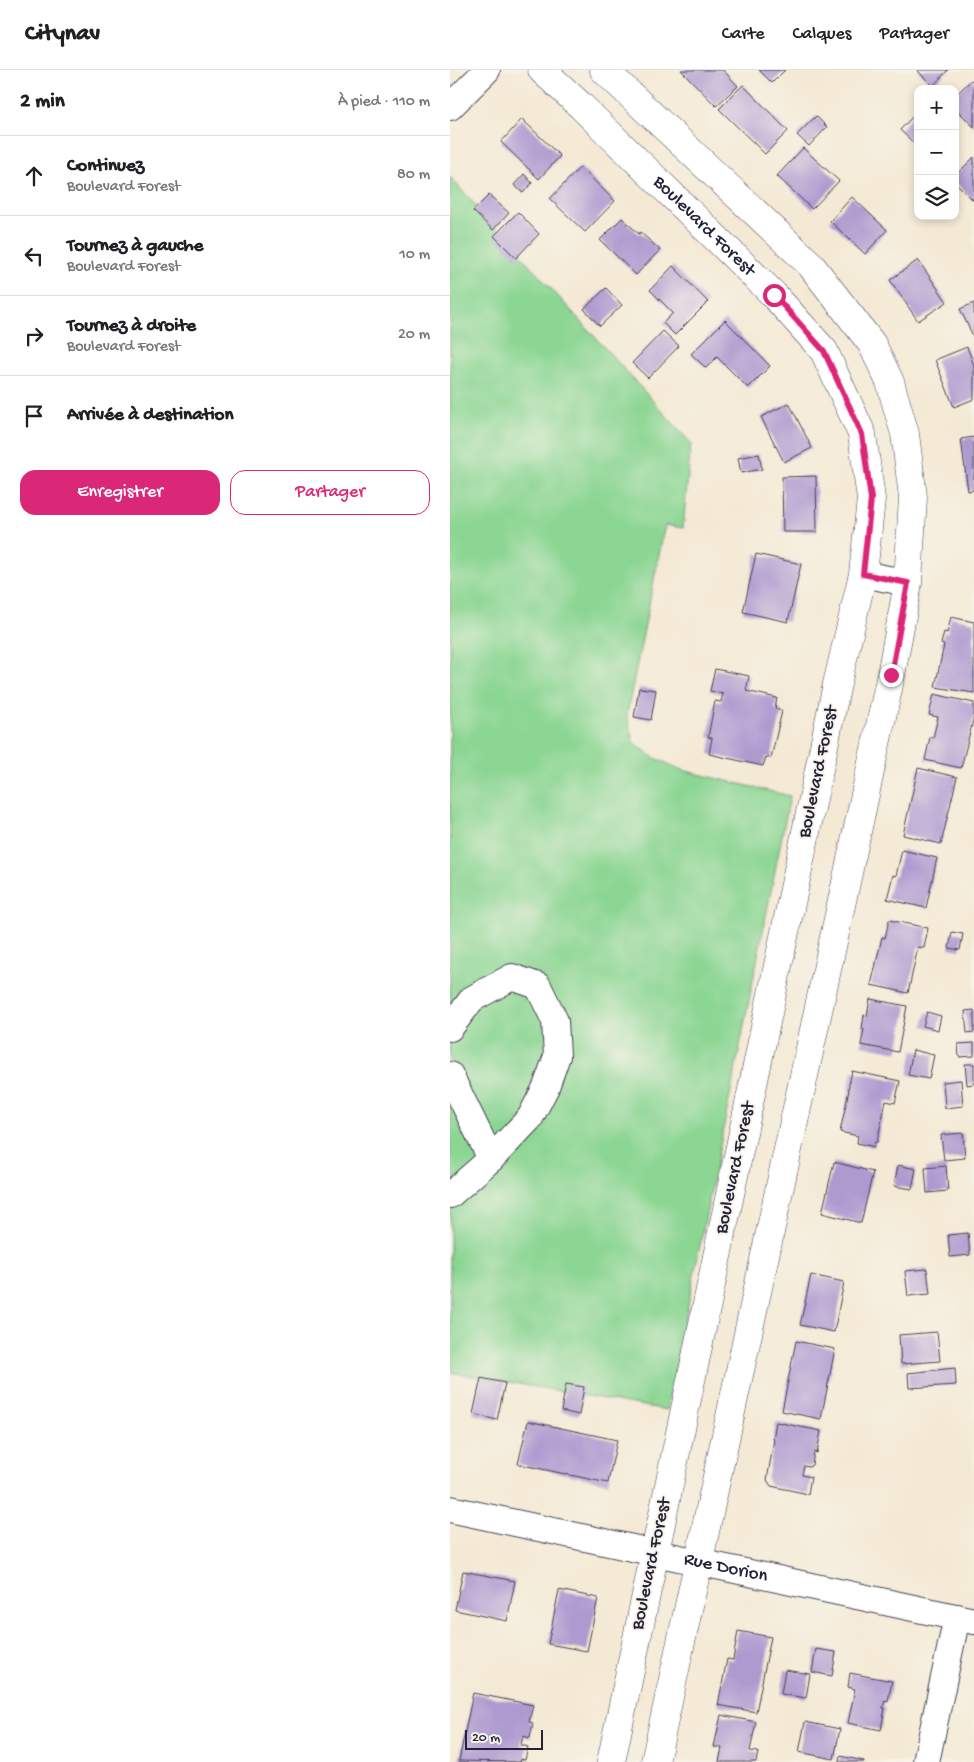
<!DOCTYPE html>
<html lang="fr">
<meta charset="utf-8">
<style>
:root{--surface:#fff;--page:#f6f6f6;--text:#202124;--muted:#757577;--line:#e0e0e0;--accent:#db2777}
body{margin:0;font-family:"Gochi Hand",sans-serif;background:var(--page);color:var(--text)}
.controls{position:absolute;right:15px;top:15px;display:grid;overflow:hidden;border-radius:10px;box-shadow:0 2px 8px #0003}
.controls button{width:45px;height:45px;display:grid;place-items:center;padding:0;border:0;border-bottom:1px solid var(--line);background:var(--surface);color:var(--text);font:25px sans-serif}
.scale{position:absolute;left:15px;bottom:12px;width:78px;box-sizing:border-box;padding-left:5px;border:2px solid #22223b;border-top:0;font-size:14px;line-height:18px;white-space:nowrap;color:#22223b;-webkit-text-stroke:4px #f7f3e8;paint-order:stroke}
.stop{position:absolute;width:15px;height:15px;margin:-11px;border:4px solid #db2777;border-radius:50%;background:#fff}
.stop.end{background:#db2777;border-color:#fff;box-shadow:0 1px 5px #0008}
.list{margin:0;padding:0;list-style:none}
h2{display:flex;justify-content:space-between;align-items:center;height:65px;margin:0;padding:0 20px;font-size:21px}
h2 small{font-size:16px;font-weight:400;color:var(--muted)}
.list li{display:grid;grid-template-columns:32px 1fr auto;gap:15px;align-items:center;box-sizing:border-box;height:80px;padding:0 20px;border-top:1px solid var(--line)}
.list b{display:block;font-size:19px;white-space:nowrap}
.list p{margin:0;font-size:16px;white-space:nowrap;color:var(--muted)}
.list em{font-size:16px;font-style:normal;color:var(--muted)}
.actions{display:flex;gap:10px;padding:15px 20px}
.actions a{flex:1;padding:11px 0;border:1px solid var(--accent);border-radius:15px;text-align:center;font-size:18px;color:var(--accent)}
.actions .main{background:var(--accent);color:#fff}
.icon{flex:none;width:28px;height:28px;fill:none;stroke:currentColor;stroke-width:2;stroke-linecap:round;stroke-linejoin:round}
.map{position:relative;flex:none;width:524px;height:1692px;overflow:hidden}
header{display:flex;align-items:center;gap:30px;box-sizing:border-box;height:70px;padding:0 25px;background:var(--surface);border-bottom:1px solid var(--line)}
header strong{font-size:24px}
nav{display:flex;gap:28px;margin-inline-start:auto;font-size:18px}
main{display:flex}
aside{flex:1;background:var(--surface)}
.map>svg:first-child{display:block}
.green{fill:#8bd693;stroke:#567c67}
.building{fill:#af9ad0}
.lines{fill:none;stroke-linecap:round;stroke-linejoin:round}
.street-casing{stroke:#424052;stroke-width:28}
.secondary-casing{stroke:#424052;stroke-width:29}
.street{stroke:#fff;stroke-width:26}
.secondary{stroke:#fff;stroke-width:28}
.route{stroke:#db2777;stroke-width:6}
.labels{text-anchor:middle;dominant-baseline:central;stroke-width:4;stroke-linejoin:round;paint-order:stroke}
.street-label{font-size:19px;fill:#22223b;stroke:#f7f3e8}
</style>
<header>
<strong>Citynav</strong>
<nav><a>Carte</a><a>Calques</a><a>Partager</a></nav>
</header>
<main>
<aside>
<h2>2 min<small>À pied · 110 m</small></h2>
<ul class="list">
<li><svg class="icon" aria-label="ahead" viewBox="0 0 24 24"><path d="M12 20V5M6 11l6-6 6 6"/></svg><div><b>Continuez</b><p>Boulevard Forest</p></div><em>80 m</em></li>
<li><svg class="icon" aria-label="left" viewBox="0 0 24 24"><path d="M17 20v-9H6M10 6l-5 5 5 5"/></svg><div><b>Tournez à gauche</b><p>Boulevard Forest</p></div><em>10 m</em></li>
<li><svg class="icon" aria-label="right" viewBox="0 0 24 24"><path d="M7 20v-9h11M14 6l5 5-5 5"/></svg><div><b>Tournez à droite</b><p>Boulevard Forest</p></div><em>20 m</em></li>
<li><svg class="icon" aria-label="arrive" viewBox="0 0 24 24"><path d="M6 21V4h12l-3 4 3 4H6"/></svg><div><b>Arrivée à destination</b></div></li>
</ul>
<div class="actions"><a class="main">Enregistrer</a><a>Partager</a></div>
</aside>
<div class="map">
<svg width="524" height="1692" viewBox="0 0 524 1692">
<rect width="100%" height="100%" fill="#f7f3e8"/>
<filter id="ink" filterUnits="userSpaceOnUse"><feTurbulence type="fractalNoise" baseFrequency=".02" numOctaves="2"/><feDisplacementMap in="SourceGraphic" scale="10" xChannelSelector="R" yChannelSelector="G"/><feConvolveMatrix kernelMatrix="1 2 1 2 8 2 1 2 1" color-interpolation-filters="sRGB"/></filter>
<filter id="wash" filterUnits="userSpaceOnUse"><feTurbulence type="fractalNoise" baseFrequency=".0096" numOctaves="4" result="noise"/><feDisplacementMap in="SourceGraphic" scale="20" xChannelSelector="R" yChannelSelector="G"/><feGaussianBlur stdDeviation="1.12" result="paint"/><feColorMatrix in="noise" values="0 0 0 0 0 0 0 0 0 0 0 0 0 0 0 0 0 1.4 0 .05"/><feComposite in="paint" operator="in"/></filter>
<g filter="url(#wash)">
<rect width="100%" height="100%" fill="#f4e9d4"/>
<path class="green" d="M0,107L241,373L233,458L215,455L177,644L183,672L203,687L232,700L340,726L217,1340L0,1302Z"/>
<g id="blocks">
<g class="building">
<path d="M231,0H273L288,16L266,36Z"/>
<path d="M309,0H335L322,13Z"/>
<path d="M467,0H498L483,16Z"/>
<path d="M521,10L524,12V57L505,38V26Z"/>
<path d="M293,15L338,61L315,84L269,39Z"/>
<path d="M467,42L468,75L467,76L450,60Z"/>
<path d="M366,46L377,57L359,76L347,65Z"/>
<path d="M72,49L110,86L89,109L51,72Z"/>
<path d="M353,78L389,111L362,139L327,106Z"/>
<path d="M524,87V131L505,112V106Z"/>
<path d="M130,97L165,131L135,162L100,129Z"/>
<path d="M74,104L82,113L73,123L64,115Z"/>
<path d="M39,125L59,143L43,160L23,141Z"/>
<path d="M402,127L437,160L415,184L380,151Z"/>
<path d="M68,142L89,164L66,188L44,166Z"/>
<path d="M172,148L189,164L190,162L210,180L186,205L150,170Z"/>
<path d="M468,190L497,232L468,251L440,210Z"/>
<path d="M223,196L258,232L225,265L213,253L223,243L200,220Z"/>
<path d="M156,218L172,235L150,256L134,239Z"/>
<path d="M524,233V268L510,239Z"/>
<path d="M275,250L320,296L298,318L267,287L256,298L241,284Z"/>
<path d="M213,261L229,276L198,308L182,293Z"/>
<path d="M517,277L524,295V329L504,337L485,290Z"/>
<path d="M339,333L362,378L334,392L311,347Z"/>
<path d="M524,367V420L518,421L511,369Z"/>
<path d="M309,384L312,399L291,403L288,388Z"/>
<path d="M366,406L367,462H333L332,407Z"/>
<path d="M306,484L351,494L338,552L293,542Z"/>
<path d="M501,547L524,552V623L485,617L494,575L491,574L494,562L497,563Z"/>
<path d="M265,599L299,606L296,621L327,628L325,639L332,641L321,688L316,687L313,696L259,684L262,668L258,667L265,631L271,632L273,624L260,621Z"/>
<path d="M189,618L206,620L201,650L184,647Z"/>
<path d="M484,624L524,633V646L511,698L475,690L480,667L483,668L488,647L479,645Z"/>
<path d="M468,698L507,707L491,774L453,765Z"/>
<path d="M452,780L487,788L476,838L437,829L443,805L446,806Z"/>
<path d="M439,850L478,858L474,878L468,877L458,923L421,915L432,867L435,868Z"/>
<path d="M502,862L513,864L510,880L499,878Z"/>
<path d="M420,929L457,936L448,982L411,975L414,959H412L414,945L417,946Z"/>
<path d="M524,940V962L517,963L515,941Z"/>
<path d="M477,942L491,946L488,960L473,956Z"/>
<path d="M524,973V986L509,987L508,974Z"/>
<path d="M463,980L484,985L479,1009L458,1005Z"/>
<path d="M515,994H524V1014L517,1015Z"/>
<path d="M402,1001L450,1011L445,1033L436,1031L427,1072H425L424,1077L407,1073L408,1066L390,1062L399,1020L398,1019Z"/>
<path d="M511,1010L513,1036L495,1038L493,1012Z"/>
<path d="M513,1063L515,1088L494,1090L491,1065Z"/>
<path d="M384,1092L423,1102L411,1153L372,1143Z"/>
<path d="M448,1095L466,1099L462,1119L444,1116Z"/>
<path d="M496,1096L498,1121L477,1123L475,1098Z"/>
<path d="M518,1163L520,1185L500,1187L498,1165Z"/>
<path d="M477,1199L480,1224L458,1226L455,1201Z"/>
<path d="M361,1205L394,1212L384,1262L350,1255Z"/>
<path d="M487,1262L490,1291L451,1294L449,1265Z"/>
<path d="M346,1271L385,1279L371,1349L332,1341Z"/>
<path d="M505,1298L506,1315L459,1318L458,1303Z"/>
<path d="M31,1308L55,1313L47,1350L23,1344Z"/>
<path d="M116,1314L134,1317L129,1345L111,1341Z"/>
<path d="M78,1351L167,1370L158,1413L68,1394Z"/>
<path d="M326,1352L371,1361L367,1383L364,1382L362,1395L359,1397L354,1396L352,1405L361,1407L358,1424L321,1416L317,1410L324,1370L323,1369Z"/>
<path d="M13,1501L65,1511L57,1551L5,1540Z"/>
<path d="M109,1520L148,1528L137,1581L98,1574Z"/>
<path d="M288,1561L321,1567L306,1642L268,1635L277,1589L283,1590Z"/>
<path d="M366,1579L386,1582L382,1606L362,1602Z"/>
<path d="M335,1600L360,1604L356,1628L331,1624Z"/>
<path d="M400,1603L442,1611L438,1631L435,1630L433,1638H435L431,1660L398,1653L405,1619L398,1617Z"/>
<path d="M23,1623L83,1635L79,1652L83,1653L80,1668L73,1666L71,1675L78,1677L75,1690L71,1689L70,1692L9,1691Z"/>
<path d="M271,1645L306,1652L300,1681L308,1682L306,1692H269L272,1678L264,1677Z"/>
<path d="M355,1652L390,1659L384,1689L349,1682Z"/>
<path d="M390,1686L414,1691V1692H389Z"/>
</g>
</g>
</g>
<g filter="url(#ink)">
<use href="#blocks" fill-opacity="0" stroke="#424052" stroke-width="1"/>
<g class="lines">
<defs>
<g id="street">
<path d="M0,37L37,0"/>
<path d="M413,504L458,513"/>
<path d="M0,958L22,929L62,907L88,916L105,951L107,986L96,1017L80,1048L41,1089L0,1125"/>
<path d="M0,1005L41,1089"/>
<path id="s1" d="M0,1439L524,1551"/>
<path d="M476,1692L507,1547"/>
</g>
<g id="secondary">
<path id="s2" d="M92,0L131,36L324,225L374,281L412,364L421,429L413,504L387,614L161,1692"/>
<path d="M154,0L360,194L422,274L440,312L455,364L463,427L458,513L441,605L205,1692"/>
</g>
</defs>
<use href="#street" class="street-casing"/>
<use href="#secondary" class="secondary-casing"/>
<use href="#street" class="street"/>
<use href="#secondary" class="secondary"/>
</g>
</g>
<g class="lines" filter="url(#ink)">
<path class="route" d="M324,225L374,281L412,364L421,429L413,504L458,513L441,605"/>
</g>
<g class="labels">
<g class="street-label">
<text stroke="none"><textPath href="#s2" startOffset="225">Boulevard Forest</textPath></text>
<text transform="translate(369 702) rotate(-78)">Boulevard Forest</text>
<text transform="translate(286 1098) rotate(-78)">Boulevard Forest</text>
<text transform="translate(202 1494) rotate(-78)">Boulevard Forest</text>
<text stroke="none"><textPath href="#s1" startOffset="282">Rue Dorion</textPath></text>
</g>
</g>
</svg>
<div class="controls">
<button>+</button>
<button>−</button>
<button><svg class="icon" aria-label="layers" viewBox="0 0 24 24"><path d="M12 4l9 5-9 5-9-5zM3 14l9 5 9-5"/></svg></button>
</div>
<div class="scale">20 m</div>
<div class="stop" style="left:324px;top:225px"></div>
<div class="stop end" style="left:441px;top:605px"></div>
</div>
</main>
